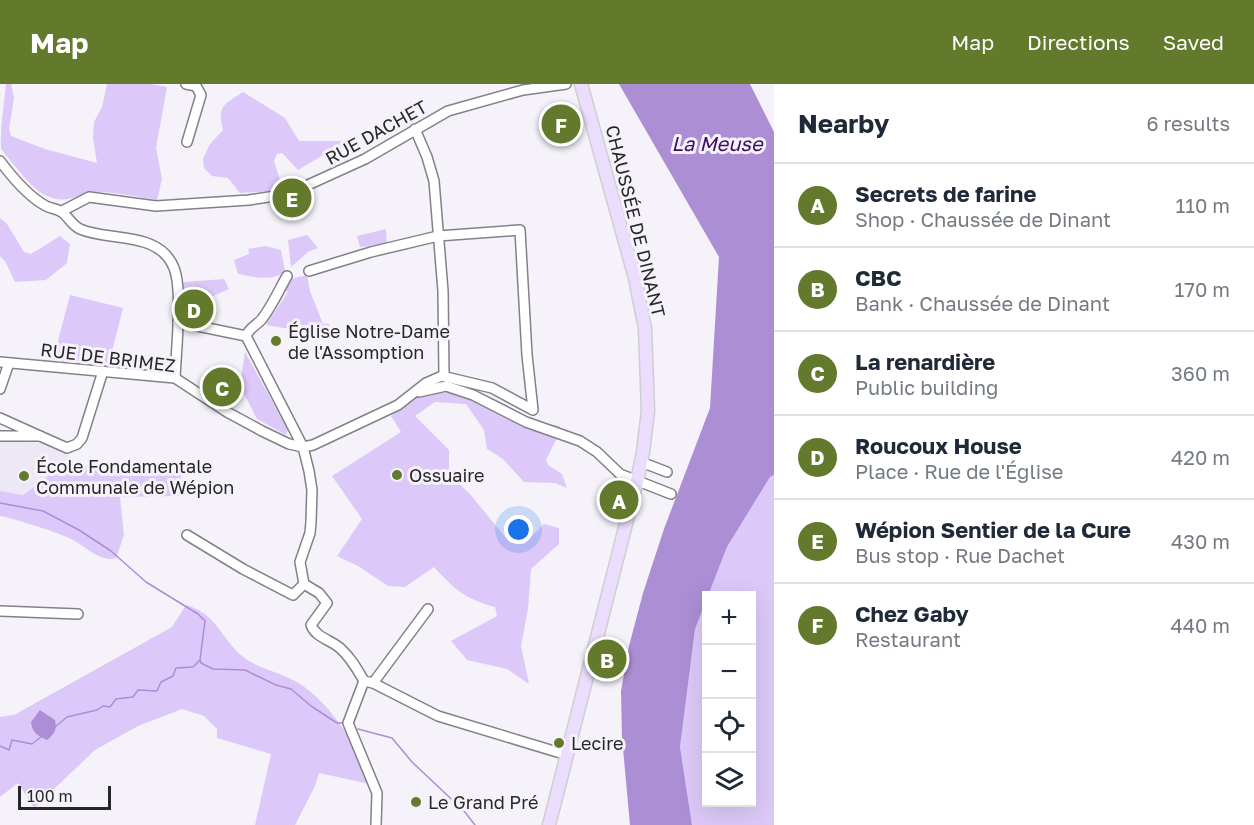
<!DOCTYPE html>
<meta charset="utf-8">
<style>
:root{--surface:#fff;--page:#f2f2f3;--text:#1f2937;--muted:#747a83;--line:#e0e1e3;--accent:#63792b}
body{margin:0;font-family:"Golos Text",sans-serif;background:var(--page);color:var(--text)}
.controls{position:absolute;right:18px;bottom:18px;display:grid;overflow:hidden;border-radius:0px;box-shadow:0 6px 24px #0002}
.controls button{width:54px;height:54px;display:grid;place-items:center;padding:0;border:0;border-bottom:2px solid var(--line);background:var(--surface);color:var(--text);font:30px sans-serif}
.scale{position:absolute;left:18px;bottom:15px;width:93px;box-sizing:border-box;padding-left:6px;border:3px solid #272629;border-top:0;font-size:16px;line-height:21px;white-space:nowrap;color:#272629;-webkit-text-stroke:4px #f5f2fa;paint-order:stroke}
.you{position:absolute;left:519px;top:446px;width:21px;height:21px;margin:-15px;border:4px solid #fff;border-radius:50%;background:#1a73e8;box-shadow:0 0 0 9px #1a73e833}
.badge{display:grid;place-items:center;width:39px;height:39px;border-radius:50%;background:var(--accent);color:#fff;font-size:20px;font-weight:700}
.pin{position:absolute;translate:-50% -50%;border:3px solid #fff;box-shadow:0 2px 6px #0006}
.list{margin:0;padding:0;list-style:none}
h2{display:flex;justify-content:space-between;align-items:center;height:78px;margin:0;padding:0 24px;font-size:26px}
h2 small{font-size:20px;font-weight:400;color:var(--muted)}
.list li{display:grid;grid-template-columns:39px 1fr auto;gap:18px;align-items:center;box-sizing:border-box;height:84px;padding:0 24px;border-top:2px solid var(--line)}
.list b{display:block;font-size:22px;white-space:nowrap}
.list p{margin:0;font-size:20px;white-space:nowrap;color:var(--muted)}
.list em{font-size:20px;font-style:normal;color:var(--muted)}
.icon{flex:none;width:33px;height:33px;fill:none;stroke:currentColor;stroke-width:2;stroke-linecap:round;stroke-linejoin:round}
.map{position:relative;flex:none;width:774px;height:741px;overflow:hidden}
header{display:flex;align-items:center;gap:36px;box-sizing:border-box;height:84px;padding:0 30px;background:var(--accent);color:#fff}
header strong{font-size:28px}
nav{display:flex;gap:33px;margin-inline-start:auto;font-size:21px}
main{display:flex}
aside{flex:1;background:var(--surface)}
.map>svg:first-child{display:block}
.built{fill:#ede7f6}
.green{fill:#ddc9f9}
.water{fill:#ac8ed4}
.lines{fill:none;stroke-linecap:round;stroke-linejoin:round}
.stream{stroke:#ac8ed4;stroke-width:1.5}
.minor-casing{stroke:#838087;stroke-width:12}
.major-casing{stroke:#cfcfd0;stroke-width:15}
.minor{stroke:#fff;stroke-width:9}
.major{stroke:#eaddfd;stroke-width:12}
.poi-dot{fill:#63792b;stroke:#f5f2fa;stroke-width:2}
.labels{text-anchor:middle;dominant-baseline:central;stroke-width:6;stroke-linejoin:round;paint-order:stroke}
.street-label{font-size:18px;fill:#272629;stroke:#f5f2fa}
.poi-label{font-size:18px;fill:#272629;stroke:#f5f2fa;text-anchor:start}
.water-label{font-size:20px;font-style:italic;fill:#3c0e62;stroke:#f5f2fa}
</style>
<header>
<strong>Map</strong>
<nav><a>Map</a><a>Directions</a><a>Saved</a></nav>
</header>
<main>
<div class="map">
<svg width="774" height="741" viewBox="0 0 774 741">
<rect width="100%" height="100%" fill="#f5f2fa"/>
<path class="built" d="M0,357L48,359L70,368L67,377L22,411L0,407Z"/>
<g class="green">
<path d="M6,0H11L14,14L9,45L11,52L45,65L97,79L93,54L94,38L102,23L107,0H151L167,3L156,64L162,95L157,116C141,113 118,109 101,108C81,107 69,122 47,112C32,106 12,78 1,65C0,43 4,22 6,0Z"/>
<path d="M243,8L285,34L299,57H347L298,86L282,69L277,70L274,77L282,102L274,107L240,109L228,94L212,92L204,84L203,75L210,60L223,46C217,22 223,21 243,8Z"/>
<path d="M0,134L7,140L24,168L31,170L60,152L70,160L67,179L46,196L15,198L5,177L0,172Z"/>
<path d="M386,145L387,160L360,163L357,152Z"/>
<path d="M307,151L318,164L308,168L291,183L288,156Z"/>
<path d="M265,162L281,166L285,187C273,198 254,193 238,190L234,176L249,170L248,165Z"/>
<path d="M307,191L310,207L323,240H329L331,252L266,241L288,208L284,206L290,195Z"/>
<path d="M224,195L229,205L206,215L203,236L186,228L183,198Z"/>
<path d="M70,211L123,224L109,279L53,276Z"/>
<path d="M245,268L288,346L286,351L257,335L240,302Z"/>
<path d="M433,297L474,308L495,317L527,336L560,342L558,352L546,376L548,381L562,390L567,404L555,399L524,398L503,375L487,365L484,346L466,320L435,318L415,332L449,366V390L470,410L510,459L524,460L544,440L559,444V460L531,485L528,525L521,562L529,600L507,585L467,576L451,557L497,532L495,523C465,515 455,506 434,483L405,503L388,502L358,482L337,472L362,435L332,392L401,348L391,332Z"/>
<path d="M67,377L103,387L182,379L180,412L120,413L124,451L116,474C101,479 85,462 73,456C63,450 13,434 0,432V407L23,411Z"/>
<path d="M774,391V741H692L680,663L695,545L706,515V718H752V512L708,511L727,463L770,393Z"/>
<path d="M186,521C217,530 220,553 242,572C259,586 282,588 300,600C335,624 356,661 370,700L319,689L315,702L295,741H255L271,670L217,654V645L204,632L182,625L138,642L95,666L34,724L18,699L0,713V633L14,631L172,543Z"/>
</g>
<g class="water">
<path d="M619,0H750L774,48V391L770,393L727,463L695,545L680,663L692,741H630L622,654L621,607L629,562L643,509L664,445L710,324L719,173Z"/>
<path d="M40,626L55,636C57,645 55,650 47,656C38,652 32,649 31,638Z"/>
</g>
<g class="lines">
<g class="stream">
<path d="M0,419L43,427L79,446L111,467L146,498L198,530L205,537L200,576"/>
<path d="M55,643L67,633L97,626L103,622L110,623L116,615L133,613L138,606L157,607L161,598L173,592L176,584L193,583L200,576L201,579L213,585L245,586L276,601L291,605L311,622L337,639H342"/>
<path d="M358,645L392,654L412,678L464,727L475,741"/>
<path d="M0,662L9,666L12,656L32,660L41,653"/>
</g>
<defs>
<g id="minor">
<path d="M186,0L196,2L201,11L187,58"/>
<path d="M415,45L427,73L434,97L443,207L444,292"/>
<path d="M0,77C12,93 29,113 46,122C52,125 59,125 63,129C69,134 72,141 80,145C109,158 159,146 174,184C183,207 176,267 175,294"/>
<path d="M62,127L89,113L156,122L249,116L288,110L365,75L448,27L523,6L566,0"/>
<path d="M178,238L246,252L303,363L309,387L312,406L311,438L310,449L300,478L304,500"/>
<path d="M246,252C249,244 257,241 262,235C272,222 279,206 287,192"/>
<path d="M0,278L175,294L227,328L262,347L289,360L303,363L313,361L398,321L426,299L442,292L492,304L533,326L527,271L520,146L438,152L371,168L309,187"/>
<path d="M0,305L9,279"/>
<path d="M419,308L446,302L473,311L526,338L580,357L597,368L620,390L671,410"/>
<path d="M0,334L40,352H0"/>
<path d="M40,352L67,364L77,360L82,354L103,287"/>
<path d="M641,378L667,388"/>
<path d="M187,451L243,485L293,511L304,500"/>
<path d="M304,500L319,509L327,519L311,541C316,554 332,556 341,565C351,574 357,585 364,597"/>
<path d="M0,527L78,530"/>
<path d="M364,597L373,599L438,632L567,671"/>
<path d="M364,597L348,639L377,709L376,741"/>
<path d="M373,599L428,525"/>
</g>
<path id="major" d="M549,741L637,397L643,368L648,327L645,244L635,194L581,0"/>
</defs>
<use href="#minor" class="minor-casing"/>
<use href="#major" class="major-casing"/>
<use href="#minor" class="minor"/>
<use href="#major" class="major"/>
</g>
<g class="poi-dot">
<circle cx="276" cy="257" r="6"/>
<circle cx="397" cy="391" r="6"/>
<circle cx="24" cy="392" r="6"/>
<circle cx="559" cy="659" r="6"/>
<circle cx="416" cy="718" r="6"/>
</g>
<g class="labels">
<g class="street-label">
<text transform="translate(376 48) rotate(-29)">RUE DACHET</text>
<text transform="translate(636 137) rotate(76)">CHAUSSÉE DE DINANT</text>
<text transform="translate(108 273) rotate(7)">RUE DE BRIMEZ</text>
</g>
<g class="poi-label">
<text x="288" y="247">Église Notre-Dame<tspan x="288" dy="21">de l'Assomption</tspan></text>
<text x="36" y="382">École Fondamentale<tspan x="36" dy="21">Communale de Wépion</tspan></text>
<text x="409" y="391">Ossuaire</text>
<text x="571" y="659">Lecire</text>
<text x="428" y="718">Le Grand Pré</text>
</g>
<g class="water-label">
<text x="717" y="59">La Meuse</text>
</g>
</g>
</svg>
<div class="controls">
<button>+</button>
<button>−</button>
<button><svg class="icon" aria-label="locate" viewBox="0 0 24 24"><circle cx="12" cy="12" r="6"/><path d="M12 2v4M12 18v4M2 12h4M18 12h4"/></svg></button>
<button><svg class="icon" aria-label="layers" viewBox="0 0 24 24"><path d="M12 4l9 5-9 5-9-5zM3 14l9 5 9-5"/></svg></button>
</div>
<div class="scale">100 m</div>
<div class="you"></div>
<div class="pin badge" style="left:619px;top:416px">A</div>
<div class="pin badge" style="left:607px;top:575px">B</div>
<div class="pin badge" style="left:222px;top:303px">C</div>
<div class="pin badge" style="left:194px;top:225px">D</div>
<div class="pin badge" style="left:292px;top:114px">E</div>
<div class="pin badge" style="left:561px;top:40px">F</div>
</div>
<aside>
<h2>Nearby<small>6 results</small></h2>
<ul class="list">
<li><span class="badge">A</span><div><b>Secrets de farine</b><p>Shop · Chaussée de Dinant</p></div><em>110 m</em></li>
<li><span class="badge">B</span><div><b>CBC</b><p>Bank · Chaussée de Dinant</p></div><em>170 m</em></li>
<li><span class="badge">C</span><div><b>La renardière</b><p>Public building</p></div><em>360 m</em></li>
<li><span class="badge">D</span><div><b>Roucoux House</b><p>Place · Rue de l'Église</p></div><em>420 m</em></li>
<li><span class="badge">E</span><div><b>Wépion Sentier de la Cure</b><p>Bus stop · Rue Dachet</p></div><em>430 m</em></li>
<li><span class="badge">F</span><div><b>Chez Gaby</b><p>Restaurant</p></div><em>440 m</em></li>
</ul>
</aside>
</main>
